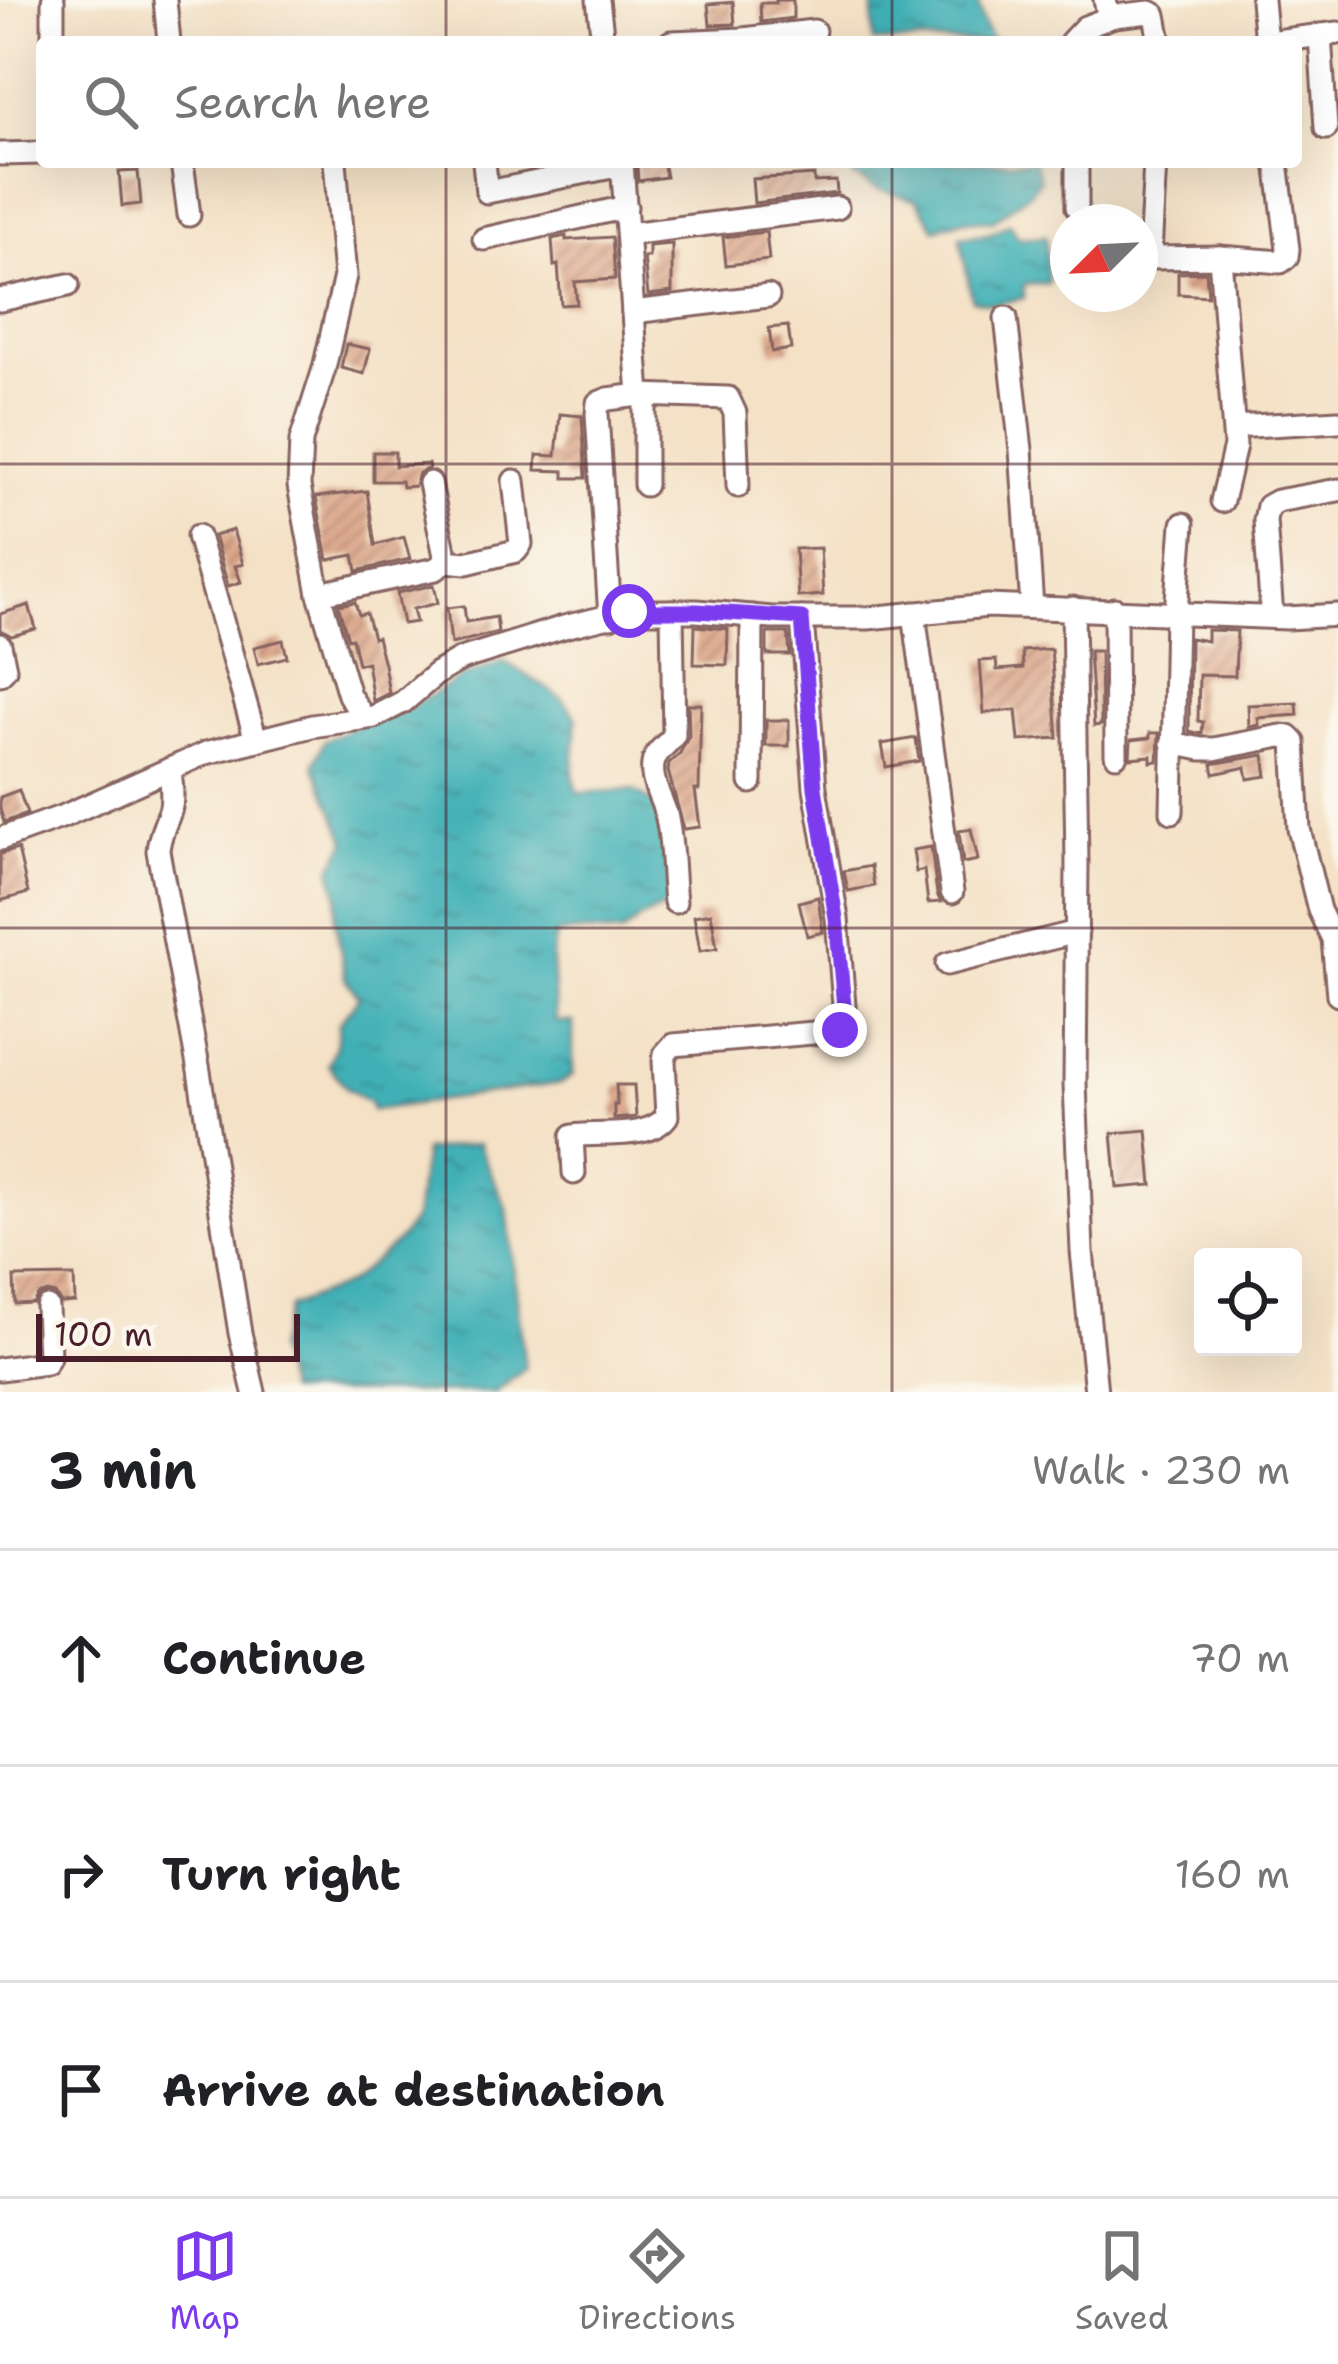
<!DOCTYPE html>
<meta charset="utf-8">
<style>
:root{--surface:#fff;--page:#f6f6f6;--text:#202124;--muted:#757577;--line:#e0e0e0;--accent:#7c3aed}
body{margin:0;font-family:"Shantell Sans",sans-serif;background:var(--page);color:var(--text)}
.controls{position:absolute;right:36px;bottom:36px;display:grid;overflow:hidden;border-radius:12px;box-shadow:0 12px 48px #0002}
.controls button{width:108px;height:108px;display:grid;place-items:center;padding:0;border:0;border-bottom:3px solid var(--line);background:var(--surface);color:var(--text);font:60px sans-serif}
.compass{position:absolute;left:1050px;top:204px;width:108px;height:108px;border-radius:50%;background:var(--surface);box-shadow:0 12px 48px #0002;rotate:246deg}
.scale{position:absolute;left:36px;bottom:30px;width:264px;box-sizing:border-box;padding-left:12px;border:6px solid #4a1f2b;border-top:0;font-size:33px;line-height:42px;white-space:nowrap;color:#4a1f2b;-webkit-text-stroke:9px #fbf7ec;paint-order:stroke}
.stop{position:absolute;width:36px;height:36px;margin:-27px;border:9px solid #7c3aed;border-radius:50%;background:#fff}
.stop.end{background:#7c3aed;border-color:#fff;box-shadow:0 3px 12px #0008}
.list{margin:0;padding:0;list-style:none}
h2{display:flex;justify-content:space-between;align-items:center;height:156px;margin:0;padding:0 48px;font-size:51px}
h2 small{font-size:39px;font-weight:400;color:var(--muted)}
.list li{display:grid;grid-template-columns:78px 1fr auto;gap:36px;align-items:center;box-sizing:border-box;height:216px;padding:0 48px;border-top:3px solid var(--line)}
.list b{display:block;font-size:45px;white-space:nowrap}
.list em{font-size:39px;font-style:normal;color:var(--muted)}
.icon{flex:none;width:66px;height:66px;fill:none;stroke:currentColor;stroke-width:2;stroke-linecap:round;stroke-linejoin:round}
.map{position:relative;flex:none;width:1338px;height:1392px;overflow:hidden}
.search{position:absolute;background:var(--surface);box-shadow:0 12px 48px #0002;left:36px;right:36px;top:36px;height:132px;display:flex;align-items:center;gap:30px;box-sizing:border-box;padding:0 42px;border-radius:12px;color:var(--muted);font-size:45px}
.sheet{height:804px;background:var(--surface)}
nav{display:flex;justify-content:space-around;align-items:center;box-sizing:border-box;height:168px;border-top:3px solid var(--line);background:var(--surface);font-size:33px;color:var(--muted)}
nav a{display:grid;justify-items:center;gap:6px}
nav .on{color:var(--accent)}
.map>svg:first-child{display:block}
.water{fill:url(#water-ripples);stroke:#446870;stroke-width:3}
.building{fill:url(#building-hatch)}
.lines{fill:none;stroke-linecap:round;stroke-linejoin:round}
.minor-casing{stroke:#866361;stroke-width:27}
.minor{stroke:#fff;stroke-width:21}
.route{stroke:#7c3aed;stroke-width:15}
.grid{fill:none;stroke:#4a1f2b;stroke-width:3;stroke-opacity:0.55}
</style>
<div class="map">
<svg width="1338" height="1392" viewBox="0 0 1338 1392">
<defs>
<pattern id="water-ripples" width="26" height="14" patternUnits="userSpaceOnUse" patternTransform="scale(3)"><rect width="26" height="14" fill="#3fb0b6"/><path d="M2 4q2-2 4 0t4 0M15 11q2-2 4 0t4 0" fill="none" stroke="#378f94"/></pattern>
<pattern id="building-hatch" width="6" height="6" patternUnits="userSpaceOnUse" patternTransform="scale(3)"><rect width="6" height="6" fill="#dda88c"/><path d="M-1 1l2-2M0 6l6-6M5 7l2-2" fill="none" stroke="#b58873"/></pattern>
</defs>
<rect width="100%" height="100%" fill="#fbf7ec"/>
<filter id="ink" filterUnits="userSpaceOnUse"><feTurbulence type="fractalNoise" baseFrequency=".00833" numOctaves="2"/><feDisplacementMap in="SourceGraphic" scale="24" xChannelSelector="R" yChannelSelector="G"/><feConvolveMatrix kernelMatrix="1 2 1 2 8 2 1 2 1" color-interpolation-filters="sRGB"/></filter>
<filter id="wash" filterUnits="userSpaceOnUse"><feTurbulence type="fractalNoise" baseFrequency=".004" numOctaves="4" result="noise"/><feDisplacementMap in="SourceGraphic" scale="48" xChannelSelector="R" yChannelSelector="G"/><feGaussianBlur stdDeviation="2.7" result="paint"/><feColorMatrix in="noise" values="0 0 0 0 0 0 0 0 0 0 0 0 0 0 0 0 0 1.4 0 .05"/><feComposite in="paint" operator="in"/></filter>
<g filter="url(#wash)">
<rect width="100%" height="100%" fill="#f4e1c6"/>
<g class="water">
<path d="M873,0H977L984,24L994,42H873Z"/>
<path d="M849,162H1034L1040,180L1028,194L993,221L962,220L935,229L917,200L877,189L853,176Z"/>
<path d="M1010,223L1019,238L1046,236L1048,283L1024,285V298L993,304L972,300L960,237L991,233Z"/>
<path d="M504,661L562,698L577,718L573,775L578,793L632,790L653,802L663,817L671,904L640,919L621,934L578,932L556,934L552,958L556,1022H573V1074L562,1083L372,1110L370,1103L348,1089L328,1065L336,1046L339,1023L359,997L345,978L335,918L338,895L331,869L347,842L314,765L324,741L367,721L399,714L464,676Z"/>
<path d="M478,1144L507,1209L525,1369L496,1392H287L276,1349L289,1307L349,1283L400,1239L414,1219L424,1151Z"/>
</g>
<g id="blocks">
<g class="building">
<path d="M776,0H793V18L761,22L760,3H776Z"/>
<path d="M733,2L735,24L710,25L708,4Z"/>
<path d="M637,162H663L666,177L638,181Z"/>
<path d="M138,171L141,204L122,206L119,172Z"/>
<path d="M814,175V182L836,181L837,193L754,203L752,179Z"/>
<path d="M766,232L769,260L726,265L723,237Z"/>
<path d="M566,236V240L612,237L615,279L575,282L577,304L561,305L558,265L554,266L552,239Z"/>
<path d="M672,244V292L648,295L644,257H649V246Z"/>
<path d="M1206,272L1208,296L1178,294V273Z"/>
<path d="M788,326L791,349L772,352L769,328Z"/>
<path d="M346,344L370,349L364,374L341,368Z"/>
<path d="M560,414L582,416L586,478H564V471L536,470L537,455L556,456Z"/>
<path d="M373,452H395V466L428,464L429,468L419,473L415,486L402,487L401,481H373Z"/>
<path d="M367,491L375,545L404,537L410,559L357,571L354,555L328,560L316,497Z"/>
<path d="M233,530L243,564L235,566L241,582L228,586L214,536Z"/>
<path d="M820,548L823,595L798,597L795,549Z"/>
<path d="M434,585L438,603L413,609L416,622L403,624L397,593Z"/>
<path d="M355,602L359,615L366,613L373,638L377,637L384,664L389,693L373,701L367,662L358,664L352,638L348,639L338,605Z"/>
<path d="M29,605L36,629L12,636L0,630V614Z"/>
<path d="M464,606L466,622L496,617L498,632L451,644L447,608Z"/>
<path d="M695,626L728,629L727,665L694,664Z"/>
<path d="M1207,630L1237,631L1235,676L1199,675L1198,721L1203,722L1202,734L1189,731L1190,638L1207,641Z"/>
<path d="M767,633H788L790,655H767Z"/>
<path d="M283,640L287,657L258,664L254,647Z"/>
<path d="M1051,649L1058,738L1019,741L1016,710L984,713L980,661L996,660L997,670L1023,668L1022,651Z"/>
<path d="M1089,651H1100L1101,725L1094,726Z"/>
<path d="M1297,703L1298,715L1258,718L1259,725L1249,727L1248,705Z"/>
<path d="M688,704H701L699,790H695L700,827L684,829L668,771L669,763L680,753L689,736Z"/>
<rect x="766" y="720" width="23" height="26"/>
<path d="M1150,733H1159L1158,761L1151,762V756L1130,758L1131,740L1150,738Z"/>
<path d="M916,738L919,761L886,767L882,744Z"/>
<path d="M1264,755L1267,776L1248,779L1246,767L1214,774L1212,764Z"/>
<path d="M19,790L27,814L4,822L0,809V797Z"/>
<path d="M971,829L978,860L963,863L959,831Z"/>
<path d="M931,847L937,894L941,902L928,903L924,870L916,872L913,850Z"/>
<path d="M18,849L28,893L0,901V854Z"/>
<path d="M871,866L874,886L848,891L844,871Z"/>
<path d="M818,897L823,932L807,936L799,902Z"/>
<path d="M711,913L717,948L700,951L694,916Z"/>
<path d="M616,1085H634L636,1117L614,1119V1105H617Z"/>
<path d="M1147,1130L1152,1185L1117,1188L1112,1133Z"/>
<path d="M74,1276L75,1302L61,1303L55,1294L48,1292L38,1295L33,1303L15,1304L14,1277Z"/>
</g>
</g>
</g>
<g filter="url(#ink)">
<use href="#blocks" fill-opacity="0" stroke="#866361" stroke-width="3"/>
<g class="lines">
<defs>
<g id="minor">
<path d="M165,0L169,42"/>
<path d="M598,0L603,42"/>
<path d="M1105,0L1108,14L1114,16L1150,12L1155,15L1160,42"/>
<path d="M1262,0L1266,42"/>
<path d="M1320,35L1326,128"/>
<path d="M53,42V0"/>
<path d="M671,42L743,39L814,31"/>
<path d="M1071,42L1085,27L1114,16"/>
<path d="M1268,42L1338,33"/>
<path d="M0,154L42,153"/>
<path d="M182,162L189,215"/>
<path d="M335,162L345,276L324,369L301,441L299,486L319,594L349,695L364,718"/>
<path d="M484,162L487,192L622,165"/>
<path d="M1077,162V207"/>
<path d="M1155,162L1150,254L1154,258L1220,257L1281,262L1287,257L1288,249L1277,162"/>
<path d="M628,234L837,208"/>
<path d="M484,239L626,207"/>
<path d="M1220,257L1235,446L1222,501"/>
<path d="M0,300L68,285"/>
<path d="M633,312L768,296"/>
<path d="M1006,318L1021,450L1032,607"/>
<path d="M639,395L728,398L735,413L738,486"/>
<path d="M645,395V485"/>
<path d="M1235,427L1338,421"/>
<path d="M198,536L256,740"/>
<path d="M446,561L466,563L516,551L521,544L514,481"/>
<path d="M319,594L436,569L446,561L430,483"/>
<path d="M1073,608L1077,863L1075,1084L1082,1251L1096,1392"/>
<path d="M1115,609L1116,755"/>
<path d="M672,611L674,735C669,743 659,749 655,757C647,776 661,797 666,814C673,842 672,874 675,902"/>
<path d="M914,613L952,892"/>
<path d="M610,617L597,414L598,403L608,399L639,395L622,162"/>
<path d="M1272,617L1265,520L1268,506L1277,501L1338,490"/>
<path d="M0,645L5,669L0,674"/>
<path d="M1172,743L1201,749H1214L1281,736L1289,737L1294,742L1299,829L1319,910L1333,939L1338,995"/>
<path d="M170,769C171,783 174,798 170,811C165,826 159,835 158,851L199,1071L240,1333L254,1392"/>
<path d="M751,782L752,616"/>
<path d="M1172,812L1176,612L1183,524"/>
<path d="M0,839L64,816L206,753L312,726L374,717L403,702L437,673L461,659L564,627L630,611H697L772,618H868L988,606L1287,618L1338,615"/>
<path d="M947,964L1077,932"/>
<path d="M574,1173L572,1136C601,1131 649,1141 667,1116L664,1061L665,1054L673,1045L836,1031L843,1026L845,1018L837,918L815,788L802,618"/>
<path d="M0,1369L46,1363L49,1357L47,1307"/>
</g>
</defs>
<use href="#minor" class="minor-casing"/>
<use href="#minor" class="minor"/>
</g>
</g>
<g class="lines" filter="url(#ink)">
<path class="route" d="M629,611H697L802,618L815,788L836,918L845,1018L840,1030"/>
</g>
<path class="grid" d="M446,0V42M892,0V42M446,162V1392M892,162V1392M0,464H1338M0,928H1338"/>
</svg>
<div class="controls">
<button><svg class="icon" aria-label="locate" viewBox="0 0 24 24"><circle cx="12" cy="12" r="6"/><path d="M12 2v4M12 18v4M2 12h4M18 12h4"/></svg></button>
</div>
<svg class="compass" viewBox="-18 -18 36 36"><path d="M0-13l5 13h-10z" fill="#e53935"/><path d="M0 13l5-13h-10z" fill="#757577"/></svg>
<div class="scale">100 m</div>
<div class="stop" style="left:629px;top:611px"></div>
<div class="stop end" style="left:840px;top:1030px"></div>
<div class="search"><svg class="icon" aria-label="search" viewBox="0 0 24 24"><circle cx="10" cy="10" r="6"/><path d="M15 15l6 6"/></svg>Search here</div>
</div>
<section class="sheet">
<h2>3 min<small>Walk · 230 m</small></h2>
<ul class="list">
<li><svg class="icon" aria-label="ahead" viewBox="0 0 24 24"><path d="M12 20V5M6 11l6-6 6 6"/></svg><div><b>Continue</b></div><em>70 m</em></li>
<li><svg class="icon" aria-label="right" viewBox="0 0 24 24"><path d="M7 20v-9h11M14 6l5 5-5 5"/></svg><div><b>Turn right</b></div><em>160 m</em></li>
<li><svg class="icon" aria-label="arrive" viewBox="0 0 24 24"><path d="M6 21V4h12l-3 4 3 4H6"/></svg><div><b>Arrive at destination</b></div></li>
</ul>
</section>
<nav>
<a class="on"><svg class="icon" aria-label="map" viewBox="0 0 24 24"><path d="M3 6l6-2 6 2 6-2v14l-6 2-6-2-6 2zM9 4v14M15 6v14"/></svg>Map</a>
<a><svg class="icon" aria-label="directions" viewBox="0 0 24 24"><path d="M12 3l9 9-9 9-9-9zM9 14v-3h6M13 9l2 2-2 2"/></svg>Directions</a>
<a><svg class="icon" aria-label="saved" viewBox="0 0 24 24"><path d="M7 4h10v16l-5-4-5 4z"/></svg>Saved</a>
</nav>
